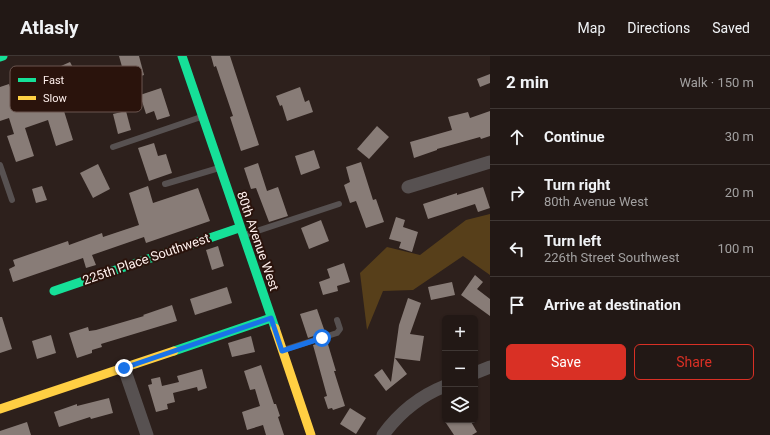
<!DOCTYPE html>
<meta charset="utf-8">
<style>
:root{--surface:#221815;--page:#2a211e;--text:#f1f3f6;--muted:#a2a0a0;--line:#3f3734;--accent:#d93025}
body{margin:0;font-family:Roboto,sans-serif;background:var(--page);color:var(--text)}
.controls{position:absolute;right:12px;bottom:12px;display:grid;overflow:hidden;border-radius:6px;box-shadow:0 1px 3px #0004}
.controls button{width:36px;height:36px;display:grid;place-items:center;padding:0;border:0;border-bottom:1px solid var(--line);background:var(--surface);color:var(--text);font:20px sans-serif}
.stop{position:absolute;width:12px;height:12px;margin:-9px;border:3px solid #1a73e8;border-radius:50%;background:#fff}
.stop.end{background:#1a73e8;border-color:#fff;box-shadow:0 1px 4px #0008}
.list{margin:0;padding:0;list-style:none}
h2{display:flex;justify-content:space-between;align-items:center;height:52px;margin:0;padding:0 16px;font-size:17px}
h2 small{font-size:13px;font-weight:400;color:var(--muted)}
.list li{display:grid;grid-template-columns:26px 1fr auto;gap:12px;align-items:center;box-sizing:border-box;height:56px;padding:0 16px;border-top:1px solid var(--line)}
.list b{display:block;font-size:15px;white-space:nowrap}
.list p{margin:0;font-size:13px;white-space:nowrap;color:var(--muted)}
.list em{font-size:13px;font-style:normal;color:var(--muted)}
.actions{display:flex;gap:8px;padding:12px 16px}
.actions a{flex:1;padding:9px 0;border:1px solid var(--accent);border-radius:6px;text-align:center;font-size:14px;color:var(--accent)}
.actions .main{background:var(--accent);color:#fff}
.icon{flex:none;width:22px;height:22px;fill:none;stroke:currentColor;stroke-width:2;stroke-linecap:round;stroke-linejoin:round}
.map{position:relative;flex:none;width:490px;height:379px;overflow:hidden}
header{display:flex;align-items:center;gap:24px;box-sizing:border-box;height:56px;padding:0 20px;background:var(--surface);border-bottom:1px solid var(--line)}
header strong{font-size:19px}
nav{display:flex;gap:22px;margin-inline-start:auto;font-size:14px}
main{display:flex}
aside{flex:1;background:var(--surface)}
.map>svg:first-child{display:block}
.green{fill:#573f1a}
.building{fill:#887c77}
.lines{fill:none;stroke-linecap:round;stroke-linejoin:round}
.lane{stroke:#575151;stroke-width:6}
.street{stroke:#575151;stroke-width:13}
.fast{stroke:#16e098;stroke-width:9}
.slow{stroke:#ffcf43;stroke-width:9}
.route{stroke:#1a73e8;stroke-width:5}
.labels{text-anchor:middle;dominant-baseline:central;stroke-width:4;stroke-linejoin:round;paint-order:stroke}
.street-label{font-size:13px;fill:#feefec;stroke:#2a130c}
.key{fill:#2a130c;stroke:#6a554f;stroke-width:1}
.key-label{font-size:11px;fill:#feefec}
</style>
<header>
<strong>Atlasly</strong>
<nav><a>Map</a><a>Directions</a><a>Saved</a></nav>
</header>
<main>
<div class="map">
<svg width="490" height="379" viewBox="0 0 490 379">
<rect width="100%" height="100%" fill="#2d201c"/>
<path class="green" d="M490,158V219L463,200L413,234L383,235L367,274L360,217L387,191L420,199L466,164Z"/>
<g class="building">
<path d="M119,0H139L144,19L126,25Z"/>
<path d="M211,0H230L259,89L241,95L230,61L233,60L216,10L214,11Z"/>
<path d="M70,6L78,21L58,31L66,54L64,55L73,84L56,90L48,64L25,72L34,100L16,106L7,80L14,78L9,62L0,65V31L9,28L12,37L39,28L35,16L51,10L52,14Z"/>
<path d="M490,18V27L480,31L477,23Z"/>
<path d="M300,31L305,46L309,44L313,56L287,65L282,49L280,50L276,40Z"/>
<path d="M161,32L170,60L157,64L154,55L146,58L140,39Z"/>
<path d="M126,55L131,74L118,78L113,58Z"/>
<path d="M490,55V80L481,83L480,81L437,93V94L414,102L410,86L452,74L448,61L468,56L470,62Z"/>
<path d="M377,70L389,81L369,103L357,93Z"/>
<path d="M154,87L158,100L166,98L172,117L149,125L138,92Z"/>
<path d="M314,94L320,112L301,119L295,100Z"/>
<path d="M361,106L373,144L376,143L384,166L366,172L356,145L350,147L344,129L350,126L346,111Z"/>
<path d="M258,107L267,135L278,131L288,160L269,166L256,132L251,133L244,112Z"/>
<path d="M98,108L110,133L93,142L80,117Z"/>
<path d="M42,130L47,144L36,147L32,133Z"/>
<path d="M148,130L153,147L198,132L210,165L146,187L144,181L92,199L96,209L86,212L83,202L13,226L9,213L15,210L13,204L68,185L69,189L102,177L103,181L139,169L129,137Z"/>
<path d="M483,131L490,152L478,156L475,148L428,163L423,148L457,137V139Z"/>
<path d="M396,161L405,164L403,171L418,176L412,196L399,192L401,186L389,183Z"/>
<path d="M321,164L329,185L309,193L301,172Z"/>
<path d="M218,190L224,210L212,214L206,194Z"/>
<path d="M344,207L350,226L337,230L338,235L323,239L319,226L330,222L327,213Z"/>
<path d="M475,219L483,226L477,233L490,243V260L461,239Z"/>
<path d="M452,226L455,239L431,244L428,231Z"/>
<path d="M227,231L232,247L195,259L190,243Z"/>
<path d="M408,242L421,247L410,278L424,280L420,305L395,302L407,318L386,335L374,319L382,313L391,326L399,269Z"/>
<path d="M172,249L177,265L101,288L102,291L92,294V297L77,302L69,277L88,271L89,275L96,274L144,260L143,259Z"/>
<path d="M317,253L325,276L308,282L300,258Z"/>
<path d="M0,261H2L12,293L0,297Z"/>
<path d="M51,279L56,297L37,303L32,285Z"/>
<path d="M251,280L255,296L232,301L228,287Z"/>
<path d="M327,285L336,315H334L345,350L333,354L332,352L328,353L324,341L327,340L313,289Z"/>
<path d="M261,309L274,348H276L280,360L278,361L284,379H266L263,369L247,374L242,356L260,350L255,333L250,334L244,315Z"/>
<path d="M202,313L207,332L198,335L197,331L173,337L175,346L167,348L168,353L156,356L148,329L152,328L151,323L160,321L162,330L179,326L177,320Z"/>
<path d="M109,342L113,357L91,363L90,361L59,371L54,356L77,348V350Z"/>
<path d="M350,352L366,362L356,378L340,368Z"/>
<path d="M444,364H470L477,376L472,379H454Z"/>
<path d="M27,366L31,379H0V375Z"/>
</g>
<g class="lines">
<g class="lane">
<path d="M113,91L201,61"/>
<path d="M0,109L12,144"/>
<path d="M165,128L219,112"/>
<path d="M245,179L339,148"/>
<path d="M283,294L337,277L340,273L337,264"/>
</g>
<g class="street">
<path d="M408,131L490,106"/>
<path d="M124,312L147,379"/>
<path d="M475,317L490,311"/>
<path d="M383,379C399,357 420,340 445,330"/>
</g>
<g class="fast">
<path d="M182,0L275,272"/>
<path d="M0,1L3,0"/>
<path d="M54,235L239,172"/>
<path d="M174,295L271,262"/>
</g>
<g class="slow">
<path d="M275,272L311,379"/>
<path d="M0,353L174,295"/>
</g>
</g>
<g class="lines">
<path class="route" d="M124,312L271,262L282,295L322,282"/>
</g>
<g class="labels">
<g class="street-label">
<text transform="translate(258 185) rotate(71)">80th Avenue West</text>
<text transform="translate(146 203) rotate(-19)">225th Place Southwest</text>
</g>
</g>
<rect x="10" y="10" width="132" height="46" rx="6" class="key"/>
<rect x="18" y="22" width="18" height="4" fill="#16e098"/>
<rect x="18" y="40" width="18" height="4" fill="#ffcf43"/>
<g class="key-label">
<text x="43" y="28">Fast</text>
<text x="43" y="46">Slow</text>
</g>
</svg>
<div class="controls">
<button>+</button>
<button>−</button>
<button><svg class="icon" aria-label="layers" viewBox="0 0 24 24"><path d="M12 4l9 5-9 5-9-5zM3 14l9 5 9-5"/></svg></button>
</div>
<div class="stop" style="left:322px;top:282px"></div>
<div class="stop end" style="left:124px;top:312px"></div>
</div>
<aside>
<h2>2 min<small>Walk · 150 m</small></h2>
<ul class="list">
<li><svg class="icon" aria-label="ahead" viewBox="0 0 24 24"><path d="M12 20V5M6 11l6-6 6 6"/></svg><div><b>Continue</b></div><em>30 m</em></li>
<li><svg class="icon" aria-label="right" viewBox="0 0 24 24"><path d="M7 20v-9h11M14 6l5 5-5 5"/></svg><div><b>Turn right</b><p>80th Avenue West</p></div><em>20 m</em></li>
<li><svg class="icon" aria-label="left" viewBox="0 0 24 24"><path d="M17 20v-9H6M10 6l-5 5 5 5"/></svg><div><b>Turn left</b><p>226th Street Southwest</p></div><em>100 m</em></li>
<li><svg class="icon" aria-label="arrive" viewBox="0 0 24 24"><path d="M6 21V4h12l-3 4 3 4H6"/></svg><div><b>Arrive at destination</b></div></li>
</ul>
<div class="actions"><a class="main">Save</a><a>Share</a></div>
</aside>
</main>
